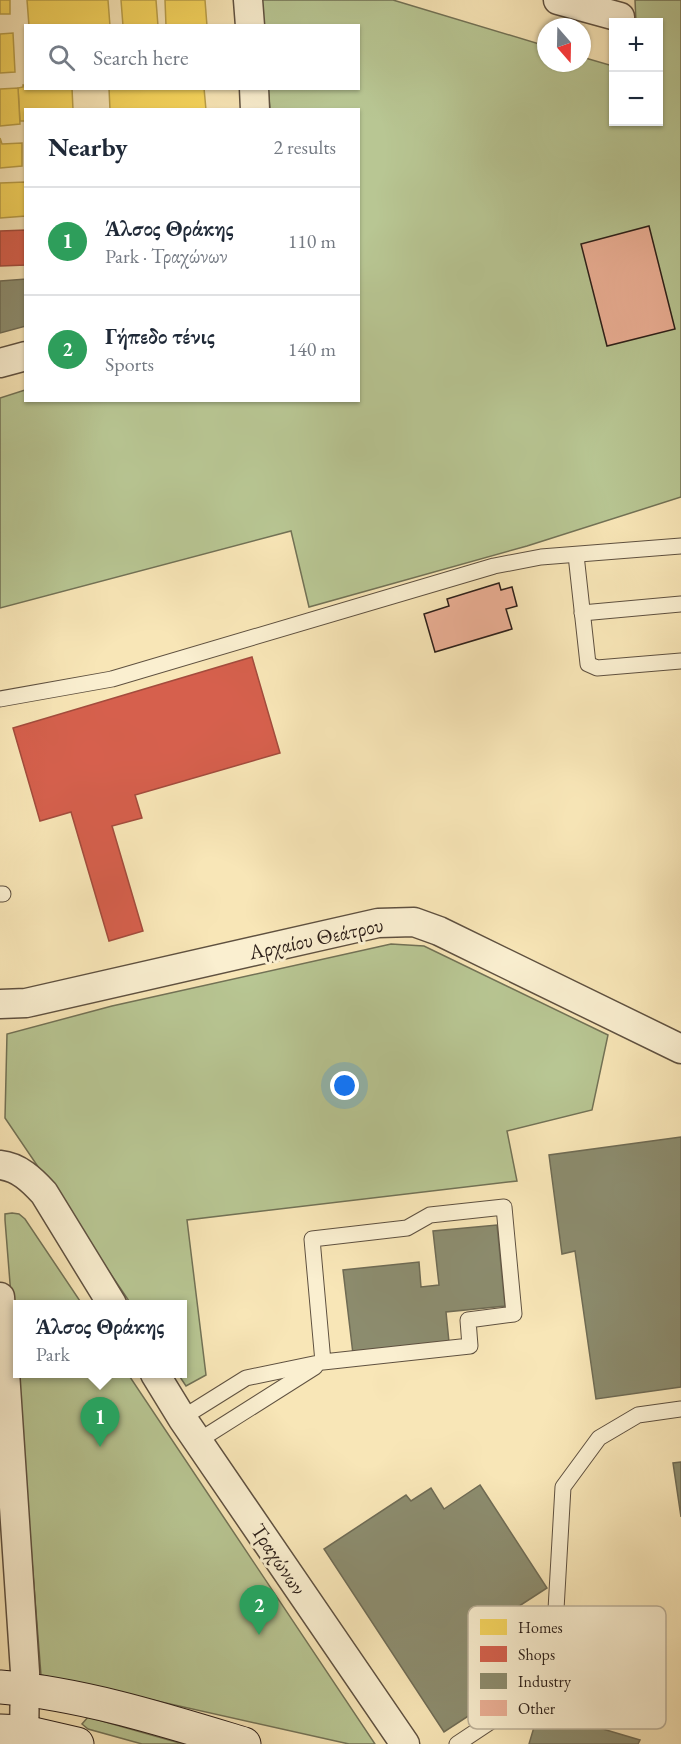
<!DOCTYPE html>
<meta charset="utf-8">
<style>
:root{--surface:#fff;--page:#f6f6f7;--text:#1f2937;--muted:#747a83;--line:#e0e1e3;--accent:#8f2418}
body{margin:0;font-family:"EB Garamond",serif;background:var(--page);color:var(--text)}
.controls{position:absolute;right:18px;top:18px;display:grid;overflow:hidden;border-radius:0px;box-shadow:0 2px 4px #0004}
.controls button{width:54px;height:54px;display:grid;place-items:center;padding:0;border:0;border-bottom:2px solid var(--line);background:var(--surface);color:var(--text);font:30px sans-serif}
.compass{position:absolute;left:537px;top:18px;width:54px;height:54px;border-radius:50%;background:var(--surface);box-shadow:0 2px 4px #0004;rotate:160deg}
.you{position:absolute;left:345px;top:1086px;width:21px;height:21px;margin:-15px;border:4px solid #fff;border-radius:50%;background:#1a73e8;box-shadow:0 0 0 9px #1a73e833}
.badge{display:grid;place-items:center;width:39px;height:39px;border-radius:50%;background:var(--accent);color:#fff;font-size:20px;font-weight:700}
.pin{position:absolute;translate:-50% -50px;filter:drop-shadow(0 2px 3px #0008)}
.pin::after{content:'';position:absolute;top:32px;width:21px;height:18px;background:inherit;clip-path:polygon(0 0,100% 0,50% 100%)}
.popup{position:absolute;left:13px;top:1300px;width:174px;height:78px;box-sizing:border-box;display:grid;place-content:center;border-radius:0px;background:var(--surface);filter:drop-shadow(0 2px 4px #0005);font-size:20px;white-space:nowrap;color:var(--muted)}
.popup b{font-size:22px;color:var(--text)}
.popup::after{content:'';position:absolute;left:50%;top:100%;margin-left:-12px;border:12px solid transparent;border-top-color:var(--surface)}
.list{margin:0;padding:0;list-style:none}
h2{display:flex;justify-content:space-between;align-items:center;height:78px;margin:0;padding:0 24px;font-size:26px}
h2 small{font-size:20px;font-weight:400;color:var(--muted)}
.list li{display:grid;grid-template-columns:39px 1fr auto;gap:18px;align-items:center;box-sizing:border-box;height:108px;padding:0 24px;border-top:2px solid var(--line)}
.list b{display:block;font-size:22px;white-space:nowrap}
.list p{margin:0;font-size:20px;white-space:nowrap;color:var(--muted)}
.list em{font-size:20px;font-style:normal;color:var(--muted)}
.icon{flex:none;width:33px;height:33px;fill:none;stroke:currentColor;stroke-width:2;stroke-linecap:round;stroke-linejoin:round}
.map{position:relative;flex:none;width:681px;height:1744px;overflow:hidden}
.search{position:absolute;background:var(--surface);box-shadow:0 2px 4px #0004;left:24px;top:24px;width:336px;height:66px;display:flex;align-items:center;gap:15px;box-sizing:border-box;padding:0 21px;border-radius:0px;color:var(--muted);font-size:22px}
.panel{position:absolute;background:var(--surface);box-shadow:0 2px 4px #0004;left:24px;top:108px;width:336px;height:294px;border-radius:0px}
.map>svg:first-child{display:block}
.green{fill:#b8c693;stroke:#727256;stroke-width:1.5}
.homes{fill:#f6d55c;stroke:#b99e48;stroke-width:1.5}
.shops{fill:#d6604d;stroke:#a34c3d;stroke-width:1.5}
.industry{fill:#8c8c6e;stroke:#6f6b54;stroke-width:1.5}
.building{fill:#ebaf95;stroke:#2c1f19;stroke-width:1.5}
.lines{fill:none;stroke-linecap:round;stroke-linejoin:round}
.lane-casing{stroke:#5f5140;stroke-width:17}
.street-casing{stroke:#5f5140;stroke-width:31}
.secondary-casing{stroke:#2c1f19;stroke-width:35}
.lane{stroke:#faefd0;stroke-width:15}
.street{stroke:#faefd0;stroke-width:28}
.secondary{stroke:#faefd0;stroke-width:33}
.labels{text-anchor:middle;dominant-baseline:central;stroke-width:6;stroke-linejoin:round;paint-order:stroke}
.street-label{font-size:21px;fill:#2c1f19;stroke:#faefd0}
.key{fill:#faefd0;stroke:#bcb199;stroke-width:1.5}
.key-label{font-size:16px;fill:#2c1f19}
</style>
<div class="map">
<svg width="681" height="1744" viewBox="0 0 681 1744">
<rect width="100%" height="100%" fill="#f8e6b7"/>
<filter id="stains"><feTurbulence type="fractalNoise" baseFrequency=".00333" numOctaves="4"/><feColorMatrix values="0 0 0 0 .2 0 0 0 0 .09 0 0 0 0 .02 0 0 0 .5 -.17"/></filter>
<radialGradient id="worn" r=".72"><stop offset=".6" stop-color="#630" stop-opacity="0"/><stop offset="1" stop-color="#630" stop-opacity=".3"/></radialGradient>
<g class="green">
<path d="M261,0H393L546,46V63H582V57L613,66L614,122H658V22H636L635,0H681V497L527,546L309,607L291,531L0,608V398L25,390L26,400H358V110L270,109L268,89L358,88V26L263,25Z"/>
<path d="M391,944L424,946L608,1035L592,1110L507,1131L517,1181L187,1220L206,1375L186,1386L178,1374H182V1304H131L5,1118L7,1034L112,1006Z"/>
<path d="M12,1213L19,1214L25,1219L82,1304H18V1374H128L375,1744H349L41,1675L5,1220V1214Z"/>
<path d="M88,1717L183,1744H142L88,1729L82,1724Z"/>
</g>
<g class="homes">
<rect x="0" y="0" width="10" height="14"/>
<path d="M27,0H108L110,26H29Z"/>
<path d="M121,0H156L158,26H123Z"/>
<path d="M165,0H205L207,26H166Z"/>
<path d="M13,33L15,72L0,73V34Z"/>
<path d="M23,85H26V88H72L73,110H26L25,124V121H20L18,88L23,87Z"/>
<path d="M18,88L20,124L0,126V89Z"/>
<path d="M109,88H204L206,110H110Z"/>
<path d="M0,138L2,144L22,143V166L0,168Z"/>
<path d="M26,182V216L0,218V183Z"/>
</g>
<g class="shops">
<path d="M26,230V265L0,266V231Z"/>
<path d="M252,657L280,753L135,795L142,818L112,826L143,931L109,941L71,812L40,821L13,728Z"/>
</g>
<g class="industry">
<path d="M26,279V326L0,333V281Z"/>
<path d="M681,1137V1387L596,1399L575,1251L562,1254L549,1155Z"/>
<path d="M497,1225L505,1306L446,1312L449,1342L353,1354L343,1270L419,1262L421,1287L439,1285L433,1231Z"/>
<path d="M681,1462V1517L673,1463Z"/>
<path d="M480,1485L547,1588L496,1621L531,1675L444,1732L324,1549L406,1495L411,1501L431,1488L444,1509Z"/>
<path d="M544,1715L559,1716L640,1740L638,1744H529L537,1717Z"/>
</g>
<g class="building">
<path d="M649,226L675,329L607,346L581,244Z"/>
<path d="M499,583L501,590L512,587L517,606L506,609L512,629L435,652L424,614L449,606L447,599Z"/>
</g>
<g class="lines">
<defs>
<g id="lane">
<path d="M576,555L588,664L597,668L681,661"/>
<path d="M582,613L681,604"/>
<path d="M0,699L112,679L494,566L541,557L681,546"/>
<path d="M0,894H3"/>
<path d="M182,1418L246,1378L323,1362L470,1346L468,1320L514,1314L504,1207L430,1215L407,1228L312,1239L323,1362"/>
<path d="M198,1441L315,1367"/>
<path d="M457,1744L526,1698L553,1662L563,1487L599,1438L638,1415L681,1409"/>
</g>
<g id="street">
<path d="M248,0L250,26"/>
<path d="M558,0L620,17"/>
<path d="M254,88L255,110"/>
<path d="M0,363L26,356"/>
<path d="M0,1004L26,1003L378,923L414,922L439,931L681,1049"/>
<path d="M0,1165C19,1167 32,1180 44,1193L112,1304"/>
<path d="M0,1297L25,1672C26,1693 23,1712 25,1732"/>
<path d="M155,1374L182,1418L405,1744"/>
</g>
<g id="secondary">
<path d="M0,1687C83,1694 165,1720 244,1744"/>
<path d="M0,1731L25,1732L77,1744"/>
</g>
</defs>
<use href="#lane" class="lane-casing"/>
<use href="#street" class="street-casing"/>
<use href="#secondary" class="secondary-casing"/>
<use href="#lane" class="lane"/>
<use href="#street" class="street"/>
<use href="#secondary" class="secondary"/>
</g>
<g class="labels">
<g class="street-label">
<text transform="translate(316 938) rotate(-12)">Αρχαίου Θεάτρου</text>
<text transform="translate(279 1559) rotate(56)">Τραχώνων</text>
</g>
</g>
<rect x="468" y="1606" width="198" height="123" rx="9" class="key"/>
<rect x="480" y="1619" width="27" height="16" fill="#f6d55c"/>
<rect x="480" y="1646" width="27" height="16" fill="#d6604d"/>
<rect x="480" y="1673" width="27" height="16" fill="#8c8c6e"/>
<rect x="480" y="1700" width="27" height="16" fill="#ebaf95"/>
<g class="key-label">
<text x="518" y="1633">Homes</text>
<text x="518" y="1660">Shops</text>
<text x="518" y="1687">Industry</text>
<text x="518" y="1714">Other</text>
</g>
<rect width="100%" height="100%" filter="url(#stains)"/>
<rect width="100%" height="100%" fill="url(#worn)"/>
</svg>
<div class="controls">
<button>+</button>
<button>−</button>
</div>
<svg class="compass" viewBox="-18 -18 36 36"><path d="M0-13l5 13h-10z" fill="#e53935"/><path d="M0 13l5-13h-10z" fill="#747a83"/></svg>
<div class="you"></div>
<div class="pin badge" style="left:100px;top:1447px;background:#2e9e5b">1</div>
<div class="popup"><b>Άλσος Θράκης</b>Park</div>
<div class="pin badge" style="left:259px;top:1635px;background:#2e9e5b">2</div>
<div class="search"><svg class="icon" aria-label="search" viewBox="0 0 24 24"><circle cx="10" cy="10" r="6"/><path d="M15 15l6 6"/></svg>Search here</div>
<section class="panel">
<h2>Nearby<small>2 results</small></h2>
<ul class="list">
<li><span class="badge" style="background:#2e9e5b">1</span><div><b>Άλσος Θράκης</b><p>Park · Τραχώνων</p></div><em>110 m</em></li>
<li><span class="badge" style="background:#2e9e5b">2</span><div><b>Γήπεδο τένις</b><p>Sports</p></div><em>140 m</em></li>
</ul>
</section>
</div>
